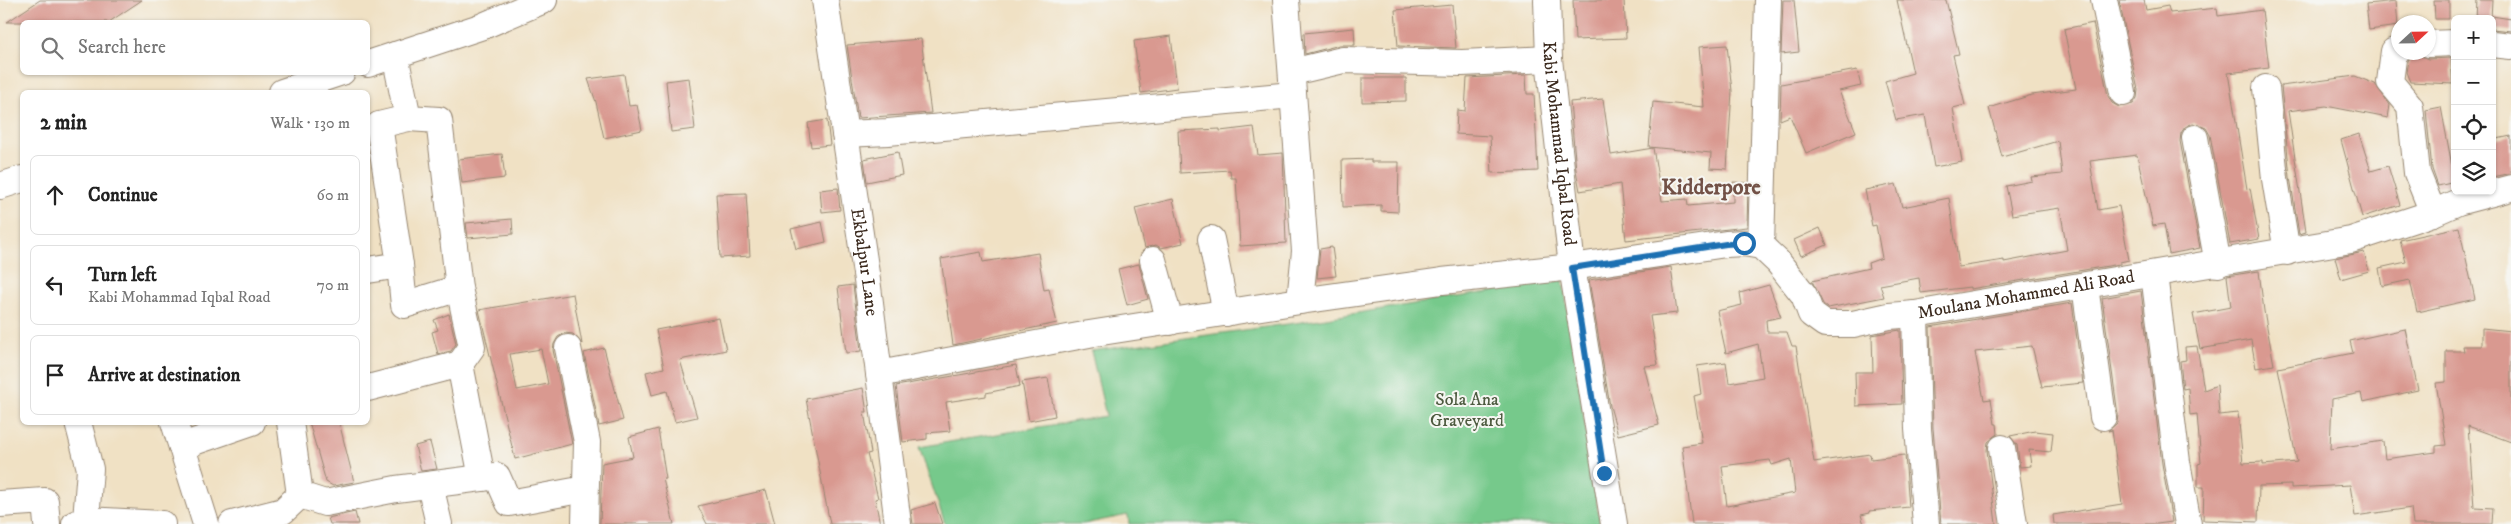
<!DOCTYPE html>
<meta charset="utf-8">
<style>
:root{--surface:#fff;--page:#f6f6f6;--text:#222;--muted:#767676;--line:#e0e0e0}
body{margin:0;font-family:"IM FELL DW Pica",serif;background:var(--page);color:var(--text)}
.controls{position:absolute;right:15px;top:15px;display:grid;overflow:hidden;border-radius:8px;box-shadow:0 1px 4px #0004}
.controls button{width:45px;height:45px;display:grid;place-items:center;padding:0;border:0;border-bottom:1px solid var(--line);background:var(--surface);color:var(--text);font:25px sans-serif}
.compass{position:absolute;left:2391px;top:15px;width:45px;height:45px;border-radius:50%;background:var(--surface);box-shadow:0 1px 4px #0004;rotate:68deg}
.stop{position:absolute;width:15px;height:15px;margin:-11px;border:4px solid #1f6fb2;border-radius:50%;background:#fff}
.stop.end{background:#1f6fb2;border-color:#fff;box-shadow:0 1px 5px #0008}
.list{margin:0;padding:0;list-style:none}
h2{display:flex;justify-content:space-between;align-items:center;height:65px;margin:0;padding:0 20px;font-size:21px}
h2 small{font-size:16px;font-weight:400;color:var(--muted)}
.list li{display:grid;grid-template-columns:32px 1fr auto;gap:15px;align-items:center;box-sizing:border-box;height:80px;margin:0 10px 10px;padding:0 10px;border:1px solid var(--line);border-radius:8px}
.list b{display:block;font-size:19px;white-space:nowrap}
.list p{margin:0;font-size:16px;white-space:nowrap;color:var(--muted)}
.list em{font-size:16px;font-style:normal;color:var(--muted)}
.icon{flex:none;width:28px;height:28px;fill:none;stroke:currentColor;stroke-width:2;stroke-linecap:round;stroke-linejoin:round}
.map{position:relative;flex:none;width:2511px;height:524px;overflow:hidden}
.search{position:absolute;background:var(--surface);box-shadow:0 1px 4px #0004;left:20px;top:20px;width:350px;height:55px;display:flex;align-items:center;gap:12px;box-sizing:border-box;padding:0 18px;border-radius:8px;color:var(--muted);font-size:19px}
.panel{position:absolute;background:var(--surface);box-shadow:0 1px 4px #0004;left:20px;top:90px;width:350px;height:335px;border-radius:8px}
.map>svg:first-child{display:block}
.green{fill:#76c98b;stroke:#587a54}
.building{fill:#d99990;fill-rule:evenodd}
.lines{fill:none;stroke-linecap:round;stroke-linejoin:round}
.minor-casing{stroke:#968671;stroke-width:28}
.minor{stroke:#fff;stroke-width:26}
.route{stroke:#1f6fb2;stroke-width:6}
.labels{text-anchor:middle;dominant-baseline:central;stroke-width:4;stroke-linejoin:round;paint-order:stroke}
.street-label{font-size:18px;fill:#3b2a1e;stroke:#f6f6f2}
.park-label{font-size:18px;fill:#4d5a3f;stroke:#f6f6f2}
.district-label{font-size:22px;font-weight:bold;fill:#725146;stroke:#f6f6f2}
</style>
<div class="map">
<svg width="2511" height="524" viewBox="0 0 2511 524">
<rect width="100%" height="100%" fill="#f6f6f2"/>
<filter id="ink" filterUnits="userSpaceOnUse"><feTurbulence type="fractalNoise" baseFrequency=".02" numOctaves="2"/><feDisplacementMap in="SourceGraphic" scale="10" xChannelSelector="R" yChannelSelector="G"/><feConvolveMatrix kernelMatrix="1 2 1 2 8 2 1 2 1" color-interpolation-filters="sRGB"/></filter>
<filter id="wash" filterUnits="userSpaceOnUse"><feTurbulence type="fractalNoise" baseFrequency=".0096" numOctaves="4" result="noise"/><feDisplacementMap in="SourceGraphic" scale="20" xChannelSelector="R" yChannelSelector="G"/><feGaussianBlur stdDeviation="1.12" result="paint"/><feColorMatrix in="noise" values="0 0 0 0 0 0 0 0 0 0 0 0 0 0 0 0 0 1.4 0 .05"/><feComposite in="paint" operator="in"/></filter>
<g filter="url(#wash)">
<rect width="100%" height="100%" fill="#f0e1c4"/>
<path class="green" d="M1563,280L1600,524H1129L1128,515L1083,524H945L919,447L1106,416L1091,351L1295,323Z"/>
<g id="blocks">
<g class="building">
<path d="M40,0H142L109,22H7Z"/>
<path d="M1573,0H1624L1626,38L1575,40Z"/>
<path d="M1783,0H1794L1799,52L1781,54Z"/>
<path d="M1897,0H1946L1959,54L1953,55L1965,105L1953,108L1962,162L1934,167L1925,115L1896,120L1885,81L1913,73Z"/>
<path d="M2119,0H2144L2146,10L2168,6L2170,13L2217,8L2218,16L2262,10L2269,68L2228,73L2247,189L2250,188L2259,239L2230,244L2210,135L2206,128L2193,123L2185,127L2181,133L2180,141L2200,248L2169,254L2164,224L2153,226L2137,155L2090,161L2098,210L2119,206L2129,260L2120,262V264L1970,289V287L1921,293L1919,278L1880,285L1884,297L1828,308L1823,304L1812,281L1869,268L1868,263L1882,258L1876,225L1872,226L1865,190L1896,184L1902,207L1949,198L1959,267L2004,260V262L2067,250L2060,208L2012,215L2006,186L2032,181L2031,177L2062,174L2058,141L2002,157L1989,108L2032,95L2076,89L2064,29L2093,23L2108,96L2112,103L2119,107L2133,104L2137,98L2138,90Z"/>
<path d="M2434,0H2449V19H2435Z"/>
<path d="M2477,0H2492L2491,19H2476Z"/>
<path d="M2396,1L2398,26L2369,30L2366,4Z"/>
<path d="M1452,5L1456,48L1398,46L1395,10Z"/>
<path d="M2492,16L2511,19V31L2492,29Z"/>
<path d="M1354,28L1355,45H1340L1305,54L1304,33Z"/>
<path d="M1171,36L1177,88L1141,93L1134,41Z"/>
<path d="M921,39L931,113L858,118L847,45Z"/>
<path d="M1727,45L1732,91L1727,169L1710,168L1711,153L1649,147L1653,102L1704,107L1699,47Z"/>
<path d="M2413,52L2428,59L2451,58L2453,84L2410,82L2406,72L2408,61Z"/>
<path d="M1857,70L1861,86L1839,91L1856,132L1806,153L1790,116L1780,120L1781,84Z"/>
<path d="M624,74L629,106L637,105L642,130L604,138L596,102L588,79Z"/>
<path d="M1526,75L1527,94H1534L1538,171L1492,173L1490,136L1456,134L1457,110L1465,111L1467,78Z"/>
<path d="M2355,76L2375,84L2390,105L2388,118L2326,106L2288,111L2306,232L2299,234L2290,177L2281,86Z"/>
<path d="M689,78L695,129L671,132L666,81Z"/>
<path d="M1362,78H1406V101L1362,102Z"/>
<path d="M1603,99L1611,155L1653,148L1662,201L1687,199L1688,206L1733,202V182L1748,183L1747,227L1626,240L1620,184L1580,191L1576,170L1570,102Z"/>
<path d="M2441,107L2455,182L2438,186L2432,169L2426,110Z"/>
<path d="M827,120L830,145L811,147L808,123Z"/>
<path d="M1254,127L1258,155L1283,153L1286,243L1240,246L1236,178H1231L1230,170L1180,173L1178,131L1220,129V131Z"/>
<path d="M2359,134L2371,171L2388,166L2400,205L2362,217L2341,140Z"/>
<path d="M2511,136V173L2492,177V140Z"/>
<path d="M898,152L902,175L867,182L864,159Z"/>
<path d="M502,154L505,178L462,183L459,159Z"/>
<path d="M1371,159V162H1399L1398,212L1381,211V205L1343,207L1342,160Z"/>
<path d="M838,188L840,210L822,212L820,190Z"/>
<path d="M746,193L750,256L720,258L716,194Z"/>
<path d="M1173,199L1183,243L1161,248L1156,245L1145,248L1135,208Z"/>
<path d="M512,219L513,234L468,238L466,223Z"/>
<path d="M822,222L826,242L796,249L791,229Z"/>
<path d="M2459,227L2475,299L2417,312L2410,280L2382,286L2379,268L2406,262L2400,240Z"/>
<path d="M1820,228L1827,245L1801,256L1794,240Z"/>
<path d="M1332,247L1336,276L1317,278L1320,249Z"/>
<path d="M981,252L983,262L1038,253L1044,290L1049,289L1057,323L953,345L941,259Z"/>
<path d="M2364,252L2369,271L2341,279L2335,258Z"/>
<path d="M1139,264L1148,299L1127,305L1118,269Z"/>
<path d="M1671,267L1677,313L1650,316L1658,365L1644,366L1659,425L1618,435L1610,406L1589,280Z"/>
<path d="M2259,271L2264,311L2274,365L2256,368L2251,340L2200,349L2193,314L2231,307L2227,276Z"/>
<path d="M853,285L861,351L846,353L838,287Z"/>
<path d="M1769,285L1781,317L1766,320L1767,332H1787L1792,346H1796L1814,462L1870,454L1871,459L1905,455L1909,507L1869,511L1870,513L1861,515L1864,524H1692L1682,446L1702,443L1694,396L1701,394L1697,366L1726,362L1729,383L1763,377L1758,344L1726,353L1717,311L1742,305L1740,293ZM1791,459L1795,493L1727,506L1722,466L1770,460L1772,465Z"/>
<path d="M2141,291L2162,464L2172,522L2157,524H2054L2053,515L2122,504L2112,430L2108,431L2117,423L2118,415L2102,298Z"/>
<path d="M573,294L582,344L573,334L565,333L558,337L554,344L553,350L572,444L515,459L479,310ZM541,349L548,384L517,390L510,354Z"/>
<path d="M2072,303L2083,383L2042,387L2032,346L1975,352L1984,400L1991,399L1995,424H1997L1998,434L1988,442L1987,450L1996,524H1941L1933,428L1930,327Z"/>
<path d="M449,314L456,344L451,351L438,354L432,332L438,330L434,320Z"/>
<path d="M719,318L726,350L680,360L697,417L675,422L667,391L652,395L646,372L664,368L656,330Z"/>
<path d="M2482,328L2511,331V442L2468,426L2474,507L2493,508L2492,524H2413L2411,508L2355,516L2350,485L2291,488V485L2259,486L2258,522L2203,520L2204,487H2198V464L2201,463L2197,414L2190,415L2188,388L2183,389L2180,361L2186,360L2185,347L2197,346L2204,390L2217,385L2219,415L2238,413L2243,463L2263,462V465L2297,462L2278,368L2353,353L2350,341L2405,329L2418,390L2363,402L2361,393L2332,399L2330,449L2383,441L2385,459L2436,452V446L2446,445L2436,383L2446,382V351H2464L2463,346H2482Z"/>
<path d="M1900,330L1902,404L1856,406L1855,372H1873L1872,335Z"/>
<path d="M604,348L623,420L599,426L584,353Z"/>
<path d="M1016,365L1020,386L986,393V396L946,402L950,431L927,433V439L903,442L896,386Z"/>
<path d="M1048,378L1055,416L1029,421L1022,382Z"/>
<path d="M863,388L867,412H864L871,453L867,454L878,498L875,499L880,524H830L806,399Z"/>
<path d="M309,422H339L354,482L333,486L326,482Z"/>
<path d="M658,429L666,479H663L674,524H600L602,463L633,457L629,437Z"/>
<path d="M2035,431L2053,433L2051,452L2029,450L2031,466L2020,467L2017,445L2010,436Z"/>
<path d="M430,442L437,469L421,471L415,446Z"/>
<path d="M766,490L775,524H707L698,506Z"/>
<path d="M935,503L942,524H913L911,510Z"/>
<path d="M355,512L358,524H330L328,518Z"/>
</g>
</g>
</g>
<g filter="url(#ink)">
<use href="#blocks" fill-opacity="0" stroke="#968671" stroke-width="1"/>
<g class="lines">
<defs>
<g id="minor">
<path id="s1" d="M825,0L868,287L898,524"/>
<path d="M1286,0L1305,251L1300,301"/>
<path id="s2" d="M1547,0L1549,59L1572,267L1614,524"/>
<path d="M2104,0L2123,93"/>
<path d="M2428,44L2455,43"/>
<path d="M2492,44L2511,46"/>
<path d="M2398,50L2394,51L2390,82L2410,106L2417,173L2433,213"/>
<path d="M395,55L408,118L439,120L459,288L472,347L460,364"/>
<path d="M368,64L483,26L544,0"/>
<path d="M1292,72L1343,60L1462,63L1549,59"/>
<path d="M2266,88L2275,179L2287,252"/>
<path d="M282,92L342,72"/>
<path d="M408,118L379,125L400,265L404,305L459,288"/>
<path d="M845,134L888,132L1293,95"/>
<path d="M2195,138L2218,264"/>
<path d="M0,186L22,179"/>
<path d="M1211,239L1226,313"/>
<path d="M1761,246L1768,0"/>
<path d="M1153,260L1170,322"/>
<path d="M368,270L400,265"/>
<path d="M2154,274L2177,462L2188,524"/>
<path d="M2085,286L2103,417"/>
<path d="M1915,314L1918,429L1926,524"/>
<path d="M568,348L587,442L585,524"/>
<path id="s3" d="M879,374L1089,334L1300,301L1442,281L1572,267L1726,244L1744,243L1761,246L1778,262L1804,295L1811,314L1825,324H1853L1889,316L1915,314L2351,240L2433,213L2458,202L2511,188"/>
<path d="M368,388L460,364L482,478"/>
<path d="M78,422L90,469L86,520"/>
<path d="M174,422L206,524"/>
<path d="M182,446L252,422"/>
<path d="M2002,448L2014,524"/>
<path d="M430,485L439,524"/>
<path d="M300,495L325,503L396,489L497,476L509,503L585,489"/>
<path d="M0,504L45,501L47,524"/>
<path d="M75,524L86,520L162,524"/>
<path d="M232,524L283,511L300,495L290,422"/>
</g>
</defs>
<use href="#minor" class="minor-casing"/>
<use href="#minor" class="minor"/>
</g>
</g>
<g class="lines" filter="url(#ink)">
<path class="route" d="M1604,473L1572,268L1726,244L1744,243"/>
</g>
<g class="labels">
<g class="street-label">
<text stroke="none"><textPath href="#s2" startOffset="144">Kabi Mohammad Iqbal Road</textPath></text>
<text stroke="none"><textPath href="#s1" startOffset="265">Ekbalpur Lane</textPath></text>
<text stroke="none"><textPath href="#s3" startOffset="1199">Moulana Mohammed Ali Road</textPath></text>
</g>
<g class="park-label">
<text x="1467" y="400">Sola Ana<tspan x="1467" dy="21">Graveyard</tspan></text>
</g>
<g class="district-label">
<text x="1711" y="187">Kidderpore</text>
</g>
</g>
</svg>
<div class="controls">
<button>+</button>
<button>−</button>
<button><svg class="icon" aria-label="locate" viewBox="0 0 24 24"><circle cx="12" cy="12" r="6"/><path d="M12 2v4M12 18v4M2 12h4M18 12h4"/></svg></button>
<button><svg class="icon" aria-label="layers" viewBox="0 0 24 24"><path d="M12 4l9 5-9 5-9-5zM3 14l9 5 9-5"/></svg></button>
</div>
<svg class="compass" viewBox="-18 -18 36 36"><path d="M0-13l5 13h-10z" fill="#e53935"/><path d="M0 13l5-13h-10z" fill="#767676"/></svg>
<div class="stop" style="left:1744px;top:243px"></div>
<div class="stop end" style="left:1604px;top:473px"></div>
<div class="search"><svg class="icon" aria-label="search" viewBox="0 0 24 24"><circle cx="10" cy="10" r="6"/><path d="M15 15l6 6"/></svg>Search here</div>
<section class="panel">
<h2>2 min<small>Walk · 130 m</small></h2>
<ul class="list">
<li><svg class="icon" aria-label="ahead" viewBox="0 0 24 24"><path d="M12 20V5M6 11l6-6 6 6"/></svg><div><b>Continue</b></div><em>60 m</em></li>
<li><svg class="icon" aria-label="left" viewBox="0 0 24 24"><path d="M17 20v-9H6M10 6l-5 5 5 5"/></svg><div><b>Turn left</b><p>Kabi Mohammad Iqbal Road</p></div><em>70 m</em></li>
<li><svg class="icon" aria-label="arrive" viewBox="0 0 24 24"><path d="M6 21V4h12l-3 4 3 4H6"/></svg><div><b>Arrive at destination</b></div></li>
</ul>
</section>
</div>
